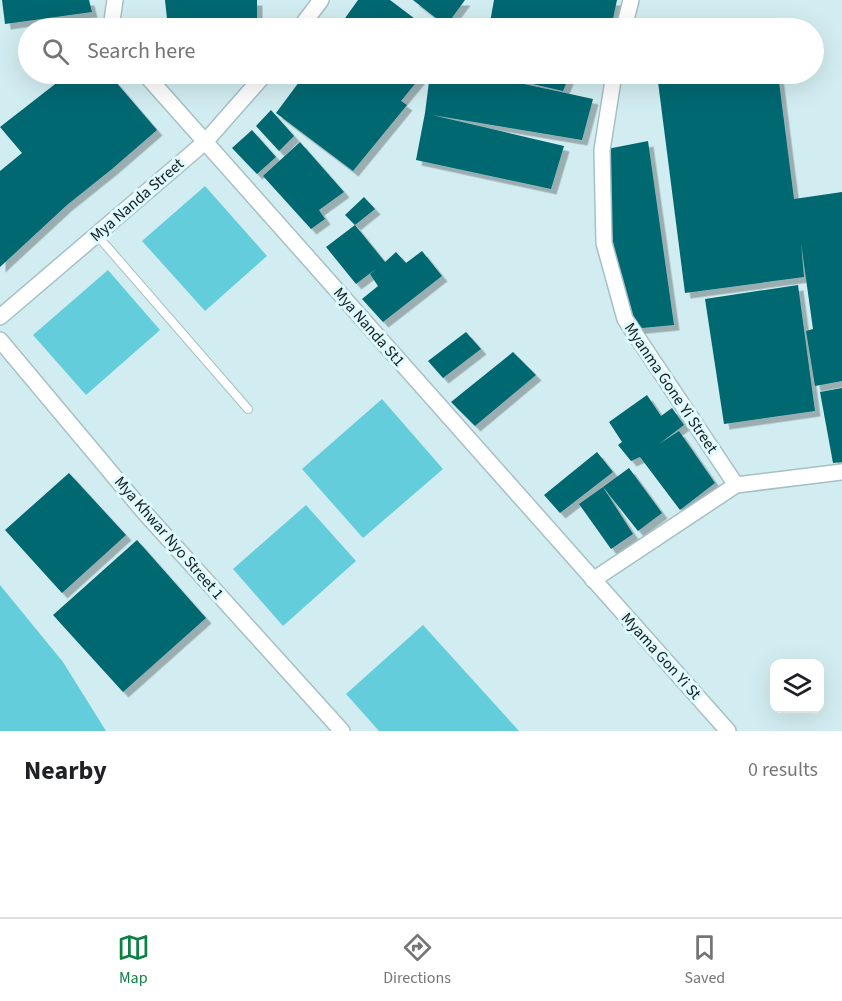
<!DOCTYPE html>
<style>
:root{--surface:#fff;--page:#f2f2f2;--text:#202124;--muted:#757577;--line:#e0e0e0;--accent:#0b8043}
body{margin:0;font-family:"Source Sans 3",sans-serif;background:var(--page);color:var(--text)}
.controls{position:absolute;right:18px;bottom:18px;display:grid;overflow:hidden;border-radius:12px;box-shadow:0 6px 24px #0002}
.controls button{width:54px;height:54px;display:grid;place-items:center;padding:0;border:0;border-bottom:2px solid var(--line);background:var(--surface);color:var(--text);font:30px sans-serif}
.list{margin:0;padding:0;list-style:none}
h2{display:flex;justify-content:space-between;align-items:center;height:78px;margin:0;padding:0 24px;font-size:26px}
h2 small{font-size:20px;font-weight:400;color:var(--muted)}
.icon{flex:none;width:33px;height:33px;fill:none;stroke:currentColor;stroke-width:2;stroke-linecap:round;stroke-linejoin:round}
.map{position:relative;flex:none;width:842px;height:731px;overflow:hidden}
.search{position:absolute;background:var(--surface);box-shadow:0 6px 24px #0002;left:18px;right:18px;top:18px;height:66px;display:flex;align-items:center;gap:15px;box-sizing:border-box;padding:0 21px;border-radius:33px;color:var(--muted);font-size:22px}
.sheet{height:186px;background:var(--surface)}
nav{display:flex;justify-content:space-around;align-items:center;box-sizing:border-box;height:84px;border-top:2px solid var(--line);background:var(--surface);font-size:16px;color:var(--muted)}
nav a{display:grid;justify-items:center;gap:3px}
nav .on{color:var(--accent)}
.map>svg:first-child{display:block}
.water{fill:#64cddb}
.building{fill:#066771;filter:url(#shadow)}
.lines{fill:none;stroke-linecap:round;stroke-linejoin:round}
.service-casing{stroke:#a6c0c3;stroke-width:10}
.minor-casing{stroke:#a6c0c3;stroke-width:18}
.service{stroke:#fff;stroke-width:8}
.minor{stroke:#fff;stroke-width:15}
.labels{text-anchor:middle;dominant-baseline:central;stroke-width:6;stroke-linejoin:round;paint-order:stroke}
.street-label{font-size:16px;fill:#141e1f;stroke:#dffafe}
</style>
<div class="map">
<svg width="842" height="731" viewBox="0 0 842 731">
<defs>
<filter id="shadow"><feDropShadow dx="5.5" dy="5.5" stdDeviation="0" flood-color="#0004"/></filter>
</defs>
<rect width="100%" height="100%" fill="#d2edf1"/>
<g class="water">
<path d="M205,186L267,256L205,311L142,241Z"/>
<path d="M108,270L160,330L86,395L33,335Z"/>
<path d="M382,399L443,469L363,538L302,469Z"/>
<path d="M306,505L356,561L283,626L233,569Z"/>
<path d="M0,585L63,662L106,731H0Z"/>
<path d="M423,625L519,731H379L346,694Z"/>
</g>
<g class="building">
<path d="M2,0H89L92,12L5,24Z"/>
<path d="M165,0H257V28H168Z"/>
<path d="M358,0H390L427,28H338Z"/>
<path d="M413,0H465L446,26Z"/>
<path d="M494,0H617L611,28H489Z"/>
<path d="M68,74H109L157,130L112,169L67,205L0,267V171L22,153L0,127Z"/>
<path d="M305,74H423L401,101L407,105L353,171L276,113Z"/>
<path d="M430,74H478L593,99L582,140L432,115L564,146L551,189L416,160L425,113Z"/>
<path d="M489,74H570L563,91Z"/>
<path d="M657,74H778L794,199L842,192V381L815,386L806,331L813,329L801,243L804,277L685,293Z"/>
<path d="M271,110L294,136L279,151L256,126Z"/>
<path d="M252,130L276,157L257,174L232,148Z"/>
<path d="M648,141L674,325L621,330L620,301L602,150Z"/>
<path d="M300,142L344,192L319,210L325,219L311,229L263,176Z"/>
<path d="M364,197L375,209L355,225L345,215Z"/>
<path d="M355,225L385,262L396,252L406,263L422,251L442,276L383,322L362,299L378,286L370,274L377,268L356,284L326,247Z"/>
<path d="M798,285L815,411L724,424L705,299Z"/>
<path d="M466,332L481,349L443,378L428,361Z"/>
<path d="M513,352L536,375L475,426L451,402Z"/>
<path d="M842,388V462L833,463L820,392Z"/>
<path d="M647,395L661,416L672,408L684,425L659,444L679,431L715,483L680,510L640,457L631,461L618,445L622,442L609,422Z"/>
<path d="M597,452L613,472L560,513L544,495Z"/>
<path d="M629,468L662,513L638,531L603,487Z"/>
<path d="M69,473L126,535L62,593L5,530Z"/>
<path d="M603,487L633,534L611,549L579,504Z"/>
<path d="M137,540L206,618L123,692L53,615Z"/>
</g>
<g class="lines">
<defs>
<path id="service" d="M96,234L248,409"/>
<g id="minor">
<path d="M111,28L115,0"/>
<path d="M300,28L321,0"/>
<path d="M624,28L631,0"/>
<path d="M145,74L728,731"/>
<path d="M614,74L602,150L604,243L625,319L736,485"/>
<path d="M0,317L205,142L265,74"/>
<path d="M0,340L144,512L342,731"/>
<path d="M593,580L736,485L842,472"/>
</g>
</defs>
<use href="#service" class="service-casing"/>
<use href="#minor" class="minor-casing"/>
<use href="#service" class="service"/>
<use href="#minor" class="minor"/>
</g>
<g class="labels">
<g class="street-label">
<text transform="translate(137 200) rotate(-41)">Mya Nanda Street</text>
<text transform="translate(369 327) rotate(49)">Mya Nanda St1</text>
<text transform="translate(671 388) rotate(56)">Myanma Gone Yi Street</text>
<text transform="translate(169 538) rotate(49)">Mya Khwar Nyo Street 1</text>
<text transform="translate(661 656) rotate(48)">Myama Gon Yi St</text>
</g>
</g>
</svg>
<div class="controls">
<button><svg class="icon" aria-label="layers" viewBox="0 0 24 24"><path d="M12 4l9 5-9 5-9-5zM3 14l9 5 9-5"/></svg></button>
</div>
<div class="search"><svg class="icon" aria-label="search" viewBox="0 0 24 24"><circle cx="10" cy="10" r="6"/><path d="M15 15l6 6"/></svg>Search here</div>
</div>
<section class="sheet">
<h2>Nearby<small>0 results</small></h2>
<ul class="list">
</ul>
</section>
<nav>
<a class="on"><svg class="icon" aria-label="map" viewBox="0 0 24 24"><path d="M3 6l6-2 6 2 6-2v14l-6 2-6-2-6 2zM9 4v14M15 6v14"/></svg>Map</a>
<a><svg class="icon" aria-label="directions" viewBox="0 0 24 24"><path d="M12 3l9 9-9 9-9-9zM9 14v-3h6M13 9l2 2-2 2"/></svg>Directions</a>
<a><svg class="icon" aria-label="saved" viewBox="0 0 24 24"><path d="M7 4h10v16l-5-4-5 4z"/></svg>Saved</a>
</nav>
